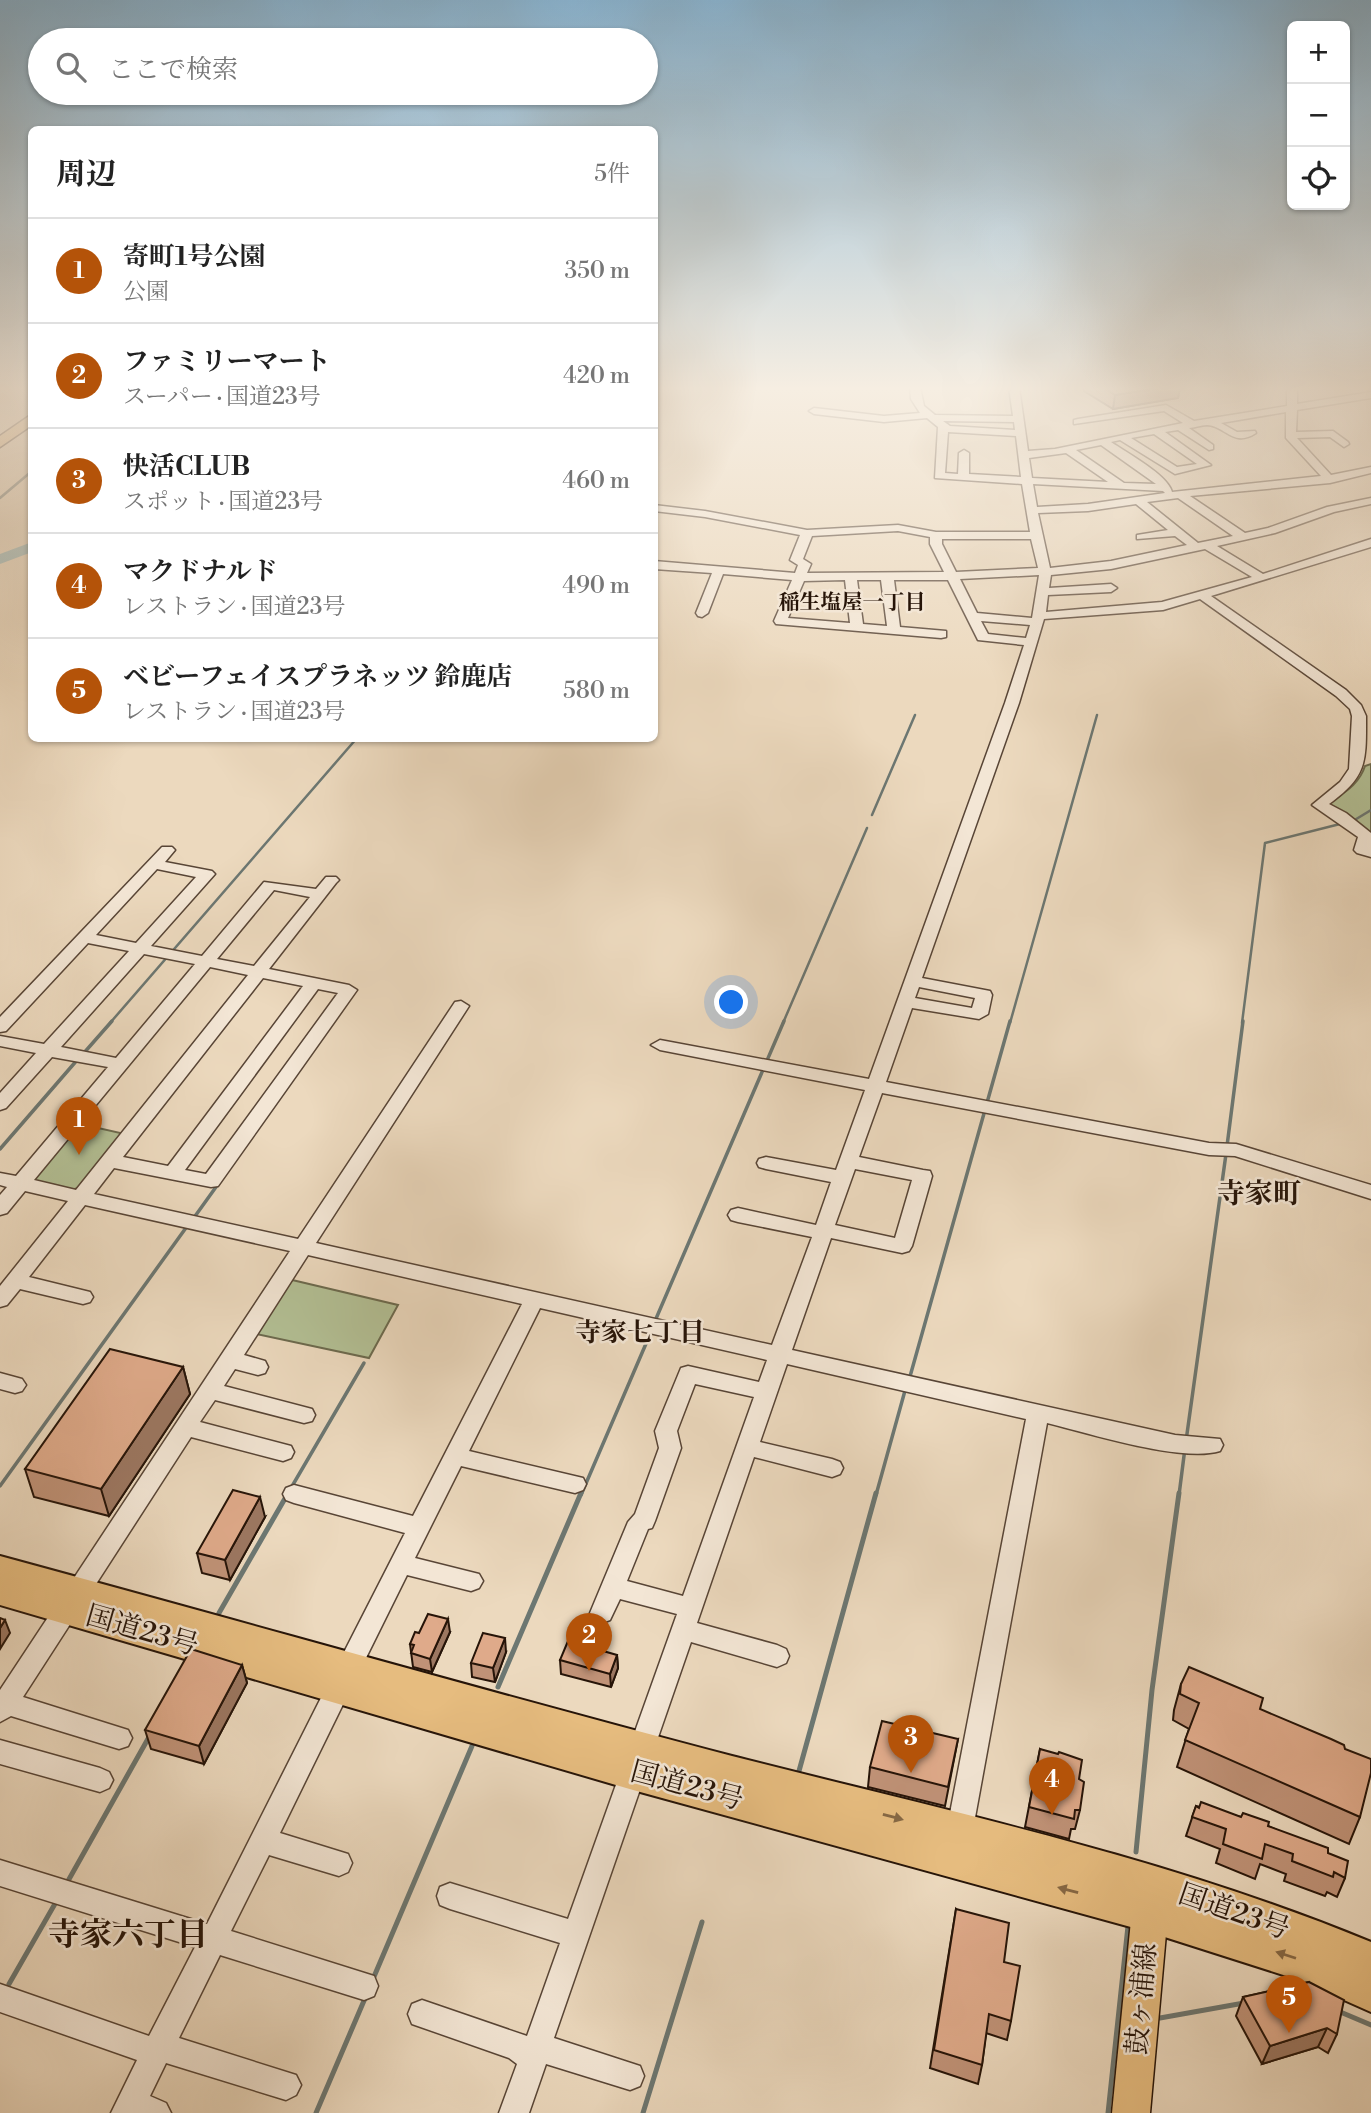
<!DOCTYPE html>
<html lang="ja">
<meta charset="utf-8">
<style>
:root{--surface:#fff;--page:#f2f2f2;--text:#222;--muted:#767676;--line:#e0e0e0;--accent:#b45309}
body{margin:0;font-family:"Libre Bodoni","Noto Serif JP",serif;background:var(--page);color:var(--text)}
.controls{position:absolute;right:21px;top:21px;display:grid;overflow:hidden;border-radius:10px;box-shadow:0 2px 5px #0004}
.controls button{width:63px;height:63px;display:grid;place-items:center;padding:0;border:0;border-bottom:2px solid var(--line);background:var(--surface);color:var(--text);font:35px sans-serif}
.you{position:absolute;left:732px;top:1003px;width:24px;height:24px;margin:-18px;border:5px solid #fff;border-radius:50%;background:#1a73e8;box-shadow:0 0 0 10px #1a73e833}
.badge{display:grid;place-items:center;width:46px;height:46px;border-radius:50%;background:var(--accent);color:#fff;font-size:23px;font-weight:700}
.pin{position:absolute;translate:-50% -58px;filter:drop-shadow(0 2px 4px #0008)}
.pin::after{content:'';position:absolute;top:37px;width:24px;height:21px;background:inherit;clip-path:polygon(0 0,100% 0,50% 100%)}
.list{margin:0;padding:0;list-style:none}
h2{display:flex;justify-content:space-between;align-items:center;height:91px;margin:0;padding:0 28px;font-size:30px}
h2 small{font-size:23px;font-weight:400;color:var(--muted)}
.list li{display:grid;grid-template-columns:46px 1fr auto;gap:21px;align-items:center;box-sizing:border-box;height:105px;padding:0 28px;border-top:2px solid var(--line)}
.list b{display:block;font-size:26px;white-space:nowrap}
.list p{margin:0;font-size:23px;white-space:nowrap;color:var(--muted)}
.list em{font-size:23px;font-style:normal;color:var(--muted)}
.icon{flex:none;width:38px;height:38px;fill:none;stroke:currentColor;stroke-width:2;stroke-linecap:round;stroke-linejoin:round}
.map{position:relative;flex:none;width:1371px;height:2113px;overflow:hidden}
.search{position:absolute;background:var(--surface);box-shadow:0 2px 5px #0004;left:28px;top:28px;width:630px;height:77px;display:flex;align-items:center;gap:18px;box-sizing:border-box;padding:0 24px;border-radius:38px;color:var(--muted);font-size:26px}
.panel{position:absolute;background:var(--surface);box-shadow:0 2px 5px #0004;left:28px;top:126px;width:630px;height:616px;border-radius:10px}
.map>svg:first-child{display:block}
.green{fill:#b3c095;stroke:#6c6a4e;stroke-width:2}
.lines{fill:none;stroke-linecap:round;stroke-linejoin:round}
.stream-far2{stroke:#6c7772;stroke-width:2.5}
.stream-far1{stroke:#6c7772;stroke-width:3.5}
.stream{stroke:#6c7772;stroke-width:5}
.river{fill:#9ab9b9;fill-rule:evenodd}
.minor-casing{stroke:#584536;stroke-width:3}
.major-casing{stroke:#261408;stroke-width:3}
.highway-casing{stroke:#261408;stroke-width:4}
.minor{fill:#f3e6d5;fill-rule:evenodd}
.major{fill:#e6bc7f;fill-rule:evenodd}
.highway{fill:#e6bc7f;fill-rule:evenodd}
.wall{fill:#c09277;stroke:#261408;stroke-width:2}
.shaded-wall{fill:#9c7761;stroke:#261408;stroke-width:2}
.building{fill:#dfaa8a;stroke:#261408;stroke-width:2}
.oneway{fill:#866844}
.labels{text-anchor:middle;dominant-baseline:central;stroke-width:5;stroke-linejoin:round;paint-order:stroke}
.far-neighbourhood-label{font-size:21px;font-weight:bold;fill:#261408;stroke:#f3e6d5}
.neighbourhood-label{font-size:26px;font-weight:bold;fill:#261408;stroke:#f3e6d5}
.quarter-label{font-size:28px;font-weight:bold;fill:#261408;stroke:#f3e6d5}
.near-street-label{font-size:28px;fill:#261408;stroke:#f3e6d5}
.near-neighbourhood-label{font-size:32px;font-weight:bold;fill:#261408;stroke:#f3e6d5}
</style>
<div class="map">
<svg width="1371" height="2113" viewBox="0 0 1371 2113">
<rect width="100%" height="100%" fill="#ecd9be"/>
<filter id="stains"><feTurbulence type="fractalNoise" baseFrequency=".00286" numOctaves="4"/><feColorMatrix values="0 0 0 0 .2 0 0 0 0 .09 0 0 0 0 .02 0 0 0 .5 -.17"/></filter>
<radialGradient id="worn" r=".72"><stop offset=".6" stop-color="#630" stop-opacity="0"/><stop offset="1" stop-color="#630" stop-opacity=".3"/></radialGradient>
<g class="green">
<path d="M1371,764V838L1328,804C1343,793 1359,785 1365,766Z"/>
<path d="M76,1123L125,1134L82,1187L71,1190L34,1183L31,1177Z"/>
<path d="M288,1279L398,1305L369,1358L252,1333Z"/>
</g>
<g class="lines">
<g class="stream-far2">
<path d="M0,498L32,471"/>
<path d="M872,815L915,715"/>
<path d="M1353,821L1371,810"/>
<path d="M110,1023L357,738"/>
<path d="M783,1023L867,828"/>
<path d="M1010,1023L1097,715"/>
<path d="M1242,1023L1265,843L1340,824"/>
</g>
<g class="stream-far1">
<path d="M83,1054L112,1021"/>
<path d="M1227,1146L1243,1021"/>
<path d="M0,1149L78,1059"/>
<path d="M193,1219L216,1187"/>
<path d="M655,1321L784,1021"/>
<path d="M909,1380L1010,1021"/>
<path d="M1186,1441L1226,1154"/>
<path d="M0,1486L188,1225"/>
<path d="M291,1488L364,1363"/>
<path d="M581,1495L651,1332"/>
<path d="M876,1495L906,1387"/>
<path d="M1179,1495L1185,1448"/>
</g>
<g class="stream">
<path d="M219,1613L287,1495"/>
<path d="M498,1687L581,1493"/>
<path d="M799,1771L876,1493"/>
<path d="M1136,1852L1152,1690L1179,1493"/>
<path d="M68,1881L149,1737"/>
<path d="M373,1979L472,1746"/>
<path d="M9,1984L56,1902"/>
<path d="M1338,2011L1371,2025"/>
<path d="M1160,2018L1244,2003"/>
<path d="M316,2113L366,1996"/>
<path d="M643,2113L702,1922"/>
<path d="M1108,2113L1128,1926"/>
</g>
<path class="river" d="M32,542V552L0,564V554Z"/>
<defs>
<g id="minor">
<path d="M910,387H920L924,406L935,415L1013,416L1009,387H1019L1028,451L1055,449L1183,423L1164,411L1074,424V420L1078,419L1166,405L1194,421L1287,406V387H1297V404L1371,392V398L1297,410L1296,432L1333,431L1348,442L1349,444L1344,447L1330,437L1297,438L1331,475L1371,467V473L1330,483L1190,496L1245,533L1268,528L1327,507L1371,498V504L1334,512L1275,533L1217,546L1263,574L1371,539V547L1211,596L1346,690L1361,705L1366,716C1366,761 1368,776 1329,804L1346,813L1371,833V857L1357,853L1354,850L1358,837L1312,805L1340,782L1349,769L1352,716L1350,709L1336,696L1200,599L1163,610L1044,619L1019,703L922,978L990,991L992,995L988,1014L979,1019L912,1008L886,1082L1209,1143L1236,1144L1371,1185V1199L1235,1156L1209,1155L882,1093L859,1157L923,1170L930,1171L932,1176L912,1246L909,1251L902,1253L831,1238L792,1350L1175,1435L1220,1439L1223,1445L1220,1451C1182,1463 1088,1433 1047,1423L972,1834L968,1843L959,1846L950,1843L946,1834L1026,1419L787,1364L760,1442L832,1459L840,1462L843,1468L840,1474L832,1477L754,1457L697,1623L777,1645L786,1649L789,1656L786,1663L777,1667L691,1642L554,2038L640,2066L644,2076L640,2086L630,2090L546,2064L529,2113H499L517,2064L509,2058L412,2024L408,2014L412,2004L422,2000L527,2036L560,1943L450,1909L440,1905L437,1896L440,1887L450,1883L568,1919L677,1614L620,1599L610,1620L602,1623L594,1620L590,1613L628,1522L635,1514L659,1448L655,1431L681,1368L688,1366L759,1382L767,1360L540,1308L469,1451L583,1478L586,1484L583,1490L575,1493L461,1466L415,1558L479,1574L483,1581L479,1588L471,1591L407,1575L358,1674L349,1677L340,1674L337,1666L405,1533L294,1503L286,1500L283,1494L286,1488L294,1485L413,1516L522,1304L308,1255L244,1355L265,1361L268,1367L265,1373L258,1375L235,1369L224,1386L312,1409L315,1415L312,1421L304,1423L215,1400L200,1422L291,1446L294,1452L291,1458L283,1461L191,1437L23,1697L128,1730L132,1738L128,1746L119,1749L11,1716L0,1722V1690L290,1251L85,1205L29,1277L90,1292L93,1297L90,1302L83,1304L20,1289L7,1305L0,1307V1286L68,1201L25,1191L7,1213L0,1215V1195L7,1187L0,1185V1173L16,1176L108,1067L52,1057L6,1108L0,1110V1093L36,1053L0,1046V1036L44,1044L129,951L88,943L6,1031L0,1032V1017L162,847H172L175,850L165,862L212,871L215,874L151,946L202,956L264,882L316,889L326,877H336L339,880L336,883L269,969L349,985L357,990L218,1186L211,1187L114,1168L94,1194L298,1239L455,1002L461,1001L469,1006L316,1243L772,1345L812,1237L738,1222L731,1220L728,1215L731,1210L738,1208L816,1225L831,1182L766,1169L759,1167L757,1163L759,1159L766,1157L836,1170L865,1090L660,1050L651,1045L660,1040L869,1079L1005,703L1024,645L978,640L948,580H894L900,627L946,631V637L941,638L776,624L774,621L792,580L723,574L708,613L702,617L698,616L696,613L712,573L654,569V561L795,573L798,565L790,560L800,535L705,517L654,511V505L705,511L807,530L898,525L936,532H1030L1022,484L935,478L938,427L927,418L884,422L814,414L809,411L814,408L884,416L920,413L911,399ZM1286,412V438L1321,476L1172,492C1168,475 1127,453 1111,442L1120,440L1175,474L1211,465L1165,432L1178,430L1209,450L1213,449V445L1189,428C1194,428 1201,425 1207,425C1226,426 1233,448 1256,433L1255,431L1237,432L1221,423ZM943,421L1014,422L1015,430L950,426ZM948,432L1016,436L1021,477L969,474V453L964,450L959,453L958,474L945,473ZM1154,434L1197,464L1177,467L1131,438ZM1101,445L1156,484L1124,483L1076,450ZM1066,453L1108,482L1032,478L1029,458ZM1033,484L1163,491L1165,493L1088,504L1037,507ZM1178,498L1233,536L1198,543L1147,502ZM1136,504L1168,530L1137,535V539L1175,536L1187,545L1111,561L1050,568L1038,513L1088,511ZM898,531L930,537V544L944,572L807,573L811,564L803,559L812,536ZM942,539H1031L1038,568L956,572L942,544ZM1205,549L1252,577L1162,602L1046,612L1048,595L1111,592L1117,588L1111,584L1049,588L1051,575L1111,569ZM1039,575L1032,618L977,613L960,579ZM845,580L850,623L788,618L804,581ZM857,580H881L887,626L863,624ZM981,621L1030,625L1026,638L988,634ZM157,869L196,877L136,943L96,935ZM274,890L310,897L254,966L217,959ZM144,954L195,964L116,1058L61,1047ZM210,967L248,975L76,1190L34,1180ZM263,978L303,986L168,1166L123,1157ZM919,987L975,998L972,1008L915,998ZM318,989L338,993L206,1174L185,1170ZM855,1169L912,1180L895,1238L835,1225ZM695,1384L754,1397L683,1596L627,1581L648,1529L652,1528L655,1521L681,1448L677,1431Z"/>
<path d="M0,1373L22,1379L26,1385L22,1391L15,1393L0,1389Z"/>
<path d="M339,1677L348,1680L351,1688L280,1833L348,1854L352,1863L348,1872L339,1876L269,1855L231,1931L374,1976L378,1986L374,1996L364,2000L220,1955L179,2038L296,2075L301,2085L296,2095L286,2100L166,2063L150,2096L166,2103L171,2113H111L137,2060L0,2012V1984L149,2036L195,1947L0,1886V1860L207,1924L330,1680Z"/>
<path d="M0,1740L100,1768L109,1772L113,1780L109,1788L100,1792L0,1764Z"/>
</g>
<g id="major">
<path d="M32,414V425L0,447V436Z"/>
<path d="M1151,1883L1163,1888L1169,1900L1150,2113H1112L1133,1900L1139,1888Z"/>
</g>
<path id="highway" d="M0,1556C244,1622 488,1692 732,1756C947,1811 1166,1857 1371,1942V2012L1299,1980L1149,1932L633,1790L0,1605Z"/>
</defs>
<use href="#minor" class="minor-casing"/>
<use href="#major" class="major-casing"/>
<use href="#highway" class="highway-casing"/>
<use href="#minor" class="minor"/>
<use href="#major" class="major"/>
<use href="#highway" class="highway"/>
</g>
<g class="wall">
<path d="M1085,387H1180L1178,398L1113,409L1084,391Z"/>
<path d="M183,1367L190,1394L109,1516L34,1497L25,1469Z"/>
<path d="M265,1517L230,1580L202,1573L197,1553Z"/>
<path d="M450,1632L432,1672L413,1667L410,1644L419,1633Z"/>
<path d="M506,1652L495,1682L472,1677L471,1663Z"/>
<path d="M617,1655L618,1668L611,1687L561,1674L560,1660Z"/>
<path d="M242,1665L247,1683L204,1764L151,1749L145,1730Z"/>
<path d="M1181,1684L1260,1709L1360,1817L1349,1844L1177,1767L1189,1729L1173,1720L1174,1710Z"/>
<path d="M958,1739L945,1806L868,1787L870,1767Z"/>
<path d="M1040,1749L1079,1779L1080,1810L1075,1829H1071L1069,1839L1025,1827Z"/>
<path d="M1196,1806L1241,1817L1268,1826L1328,1853L1345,1878L1337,1897L1327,1892L1325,1896L1284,1881L1286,1874L1260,1864L1255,1879L1216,1863L1220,1849L1186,1836Z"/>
<path d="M956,1909L1004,1962L1011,2021L1007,2040L986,2033L982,2065L978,2084L930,2068Z"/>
<path d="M1309,1982L1337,2034L1328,2053L1318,2047L1262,2064L1236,2016L1243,1997Z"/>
</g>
<g class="shaded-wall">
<path d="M1165,387H1180L1178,398L1113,409L1115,395Z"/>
<path d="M183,1367L190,1394L109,1516L101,1489Z"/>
<path d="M260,1497L265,1517L230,1580L225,1560Z"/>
<path d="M448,1619L450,1632L432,1672L430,1659Z"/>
<path d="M5,1620L10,1633L0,1649V1628Z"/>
<path d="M505,1638L506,1652L495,1682L493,1668Z"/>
<path d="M617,1655L618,1668L611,1687L610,1674Z"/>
<path d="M242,1665L247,1683L204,1764L199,1746Z"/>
<path d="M1327,2028L1318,2047L1262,2064L1270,2046Z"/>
</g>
<g class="building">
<path d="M1102,387H1165L1115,395Z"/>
<path d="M110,1349L183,1367L101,1489L25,1469Z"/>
<path d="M233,1490L260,1497L225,1560L197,1553Z"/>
<path d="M428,1614L448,1619L430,1659L411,1653L414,1645L410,1644L415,1632L419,1633Z"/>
<path d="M0,1618L5,1620L0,1628Z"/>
<path d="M483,1633L505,1638L493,1668L471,1663Z"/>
<path d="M568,1641L617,1655L610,1674L560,1660Z"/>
<path d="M191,1649L242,1665L199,1746L145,1730Z"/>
<path d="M1189,1667L1263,1698L1260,1709L1331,1739L1344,1745L1345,1749L1371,1759V1773L1360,1817L1185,1740L1199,1703L1180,1694L1181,1684Z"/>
<path d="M882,1721L958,1739L948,1787L870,1767Z"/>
<path d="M1040,1749L1058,1754L1059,1752L1082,1760L1079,1779L1084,1782L1080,1810H1075L1074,1819L1029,1807Z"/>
<path d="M1201,1802L1241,1817L1243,1813L1269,1822L1268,1826L1328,1848V1853L1348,1861L1345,1878L1334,1872L1333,1877L1292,1861L1293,1854L1265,1844L1262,1859L1223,1844L1226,1829L1192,1817L1196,1806L1199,1808Z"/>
<path d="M956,1909L1009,1923L1004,1962L1020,1966L1011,2021L989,2014L982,2065L934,2050Z"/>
<path d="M1309,1982L1344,2000L1337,2034L1327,2028L1270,2046L1243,1997Z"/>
</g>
<defs><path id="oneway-solid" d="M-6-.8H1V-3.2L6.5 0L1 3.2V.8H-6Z" transform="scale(1.75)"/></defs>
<g class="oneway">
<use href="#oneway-solid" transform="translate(893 1817) rotate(15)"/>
<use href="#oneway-solid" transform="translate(1068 1890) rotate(-165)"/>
<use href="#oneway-solid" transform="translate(1286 1955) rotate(-162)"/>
</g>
<linearGradient id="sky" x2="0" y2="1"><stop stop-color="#89b6d5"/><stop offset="0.57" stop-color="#f6eee2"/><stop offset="1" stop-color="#f6eee2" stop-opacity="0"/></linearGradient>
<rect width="1371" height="682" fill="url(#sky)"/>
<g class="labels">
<g class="far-neighbourhood-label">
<text x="852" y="603">稲生塩屋一丁目</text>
</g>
<g class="neighbourhood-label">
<text x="640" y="1333">寺家七丁目</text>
</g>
<g class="quarter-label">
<text x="1259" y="1194">寺家町</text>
</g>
<g class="near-street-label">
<text transform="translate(142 1631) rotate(16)">国道23号</text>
<text transform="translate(687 1786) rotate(15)">国道23号</text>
<text transform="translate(1234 1912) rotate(19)">国道23号</text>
<text transform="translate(1142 1999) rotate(-85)">鼓ヶ浦線</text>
</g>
<g class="near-neighbourhood-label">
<text x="128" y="1935">寺家六丁目</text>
</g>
</g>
<rect width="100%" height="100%" filter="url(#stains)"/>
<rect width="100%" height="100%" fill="url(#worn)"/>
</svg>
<div class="controls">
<button>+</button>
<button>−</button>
<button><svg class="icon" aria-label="locate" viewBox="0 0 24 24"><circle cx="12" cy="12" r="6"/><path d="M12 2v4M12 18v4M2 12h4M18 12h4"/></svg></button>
</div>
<div class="you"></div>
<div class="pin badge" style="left:79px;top:1155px">1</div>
<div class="pin badge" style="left:589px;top:1671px">2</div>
<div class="pin badge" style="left:911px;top:1773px">3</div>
<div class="pin badge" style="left:1052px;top:1815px">4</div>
<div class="pin badge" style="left:1289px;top:2033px">5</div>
<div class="search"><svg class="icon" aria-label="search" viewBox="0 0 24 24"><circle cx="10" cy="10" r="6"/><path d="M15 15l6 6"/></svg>ここで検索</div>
<section class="panel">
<h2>周辺<small>5件</small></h2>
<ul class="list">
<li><span class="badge">1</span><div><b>寄町1号公園</b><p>公園</p></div><em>350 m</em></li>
<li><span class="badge">2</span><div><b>ファミリーマート</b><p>スーパー · 国道23号</p></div><em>420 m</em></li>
<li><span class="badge">3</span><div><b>快活CLUB</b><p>スポット · 国道23号</p></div><em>460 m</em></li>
<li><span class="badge">4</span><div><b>マクドナルド</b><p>レストラン · 国道23号</p></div><em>490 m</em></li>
<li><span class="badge">5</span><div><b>ベビーフェイスプラネッツ 鈴鹿店</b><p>レストラン · 国道23号</p></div><em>580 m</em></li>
</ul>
</section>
</div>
